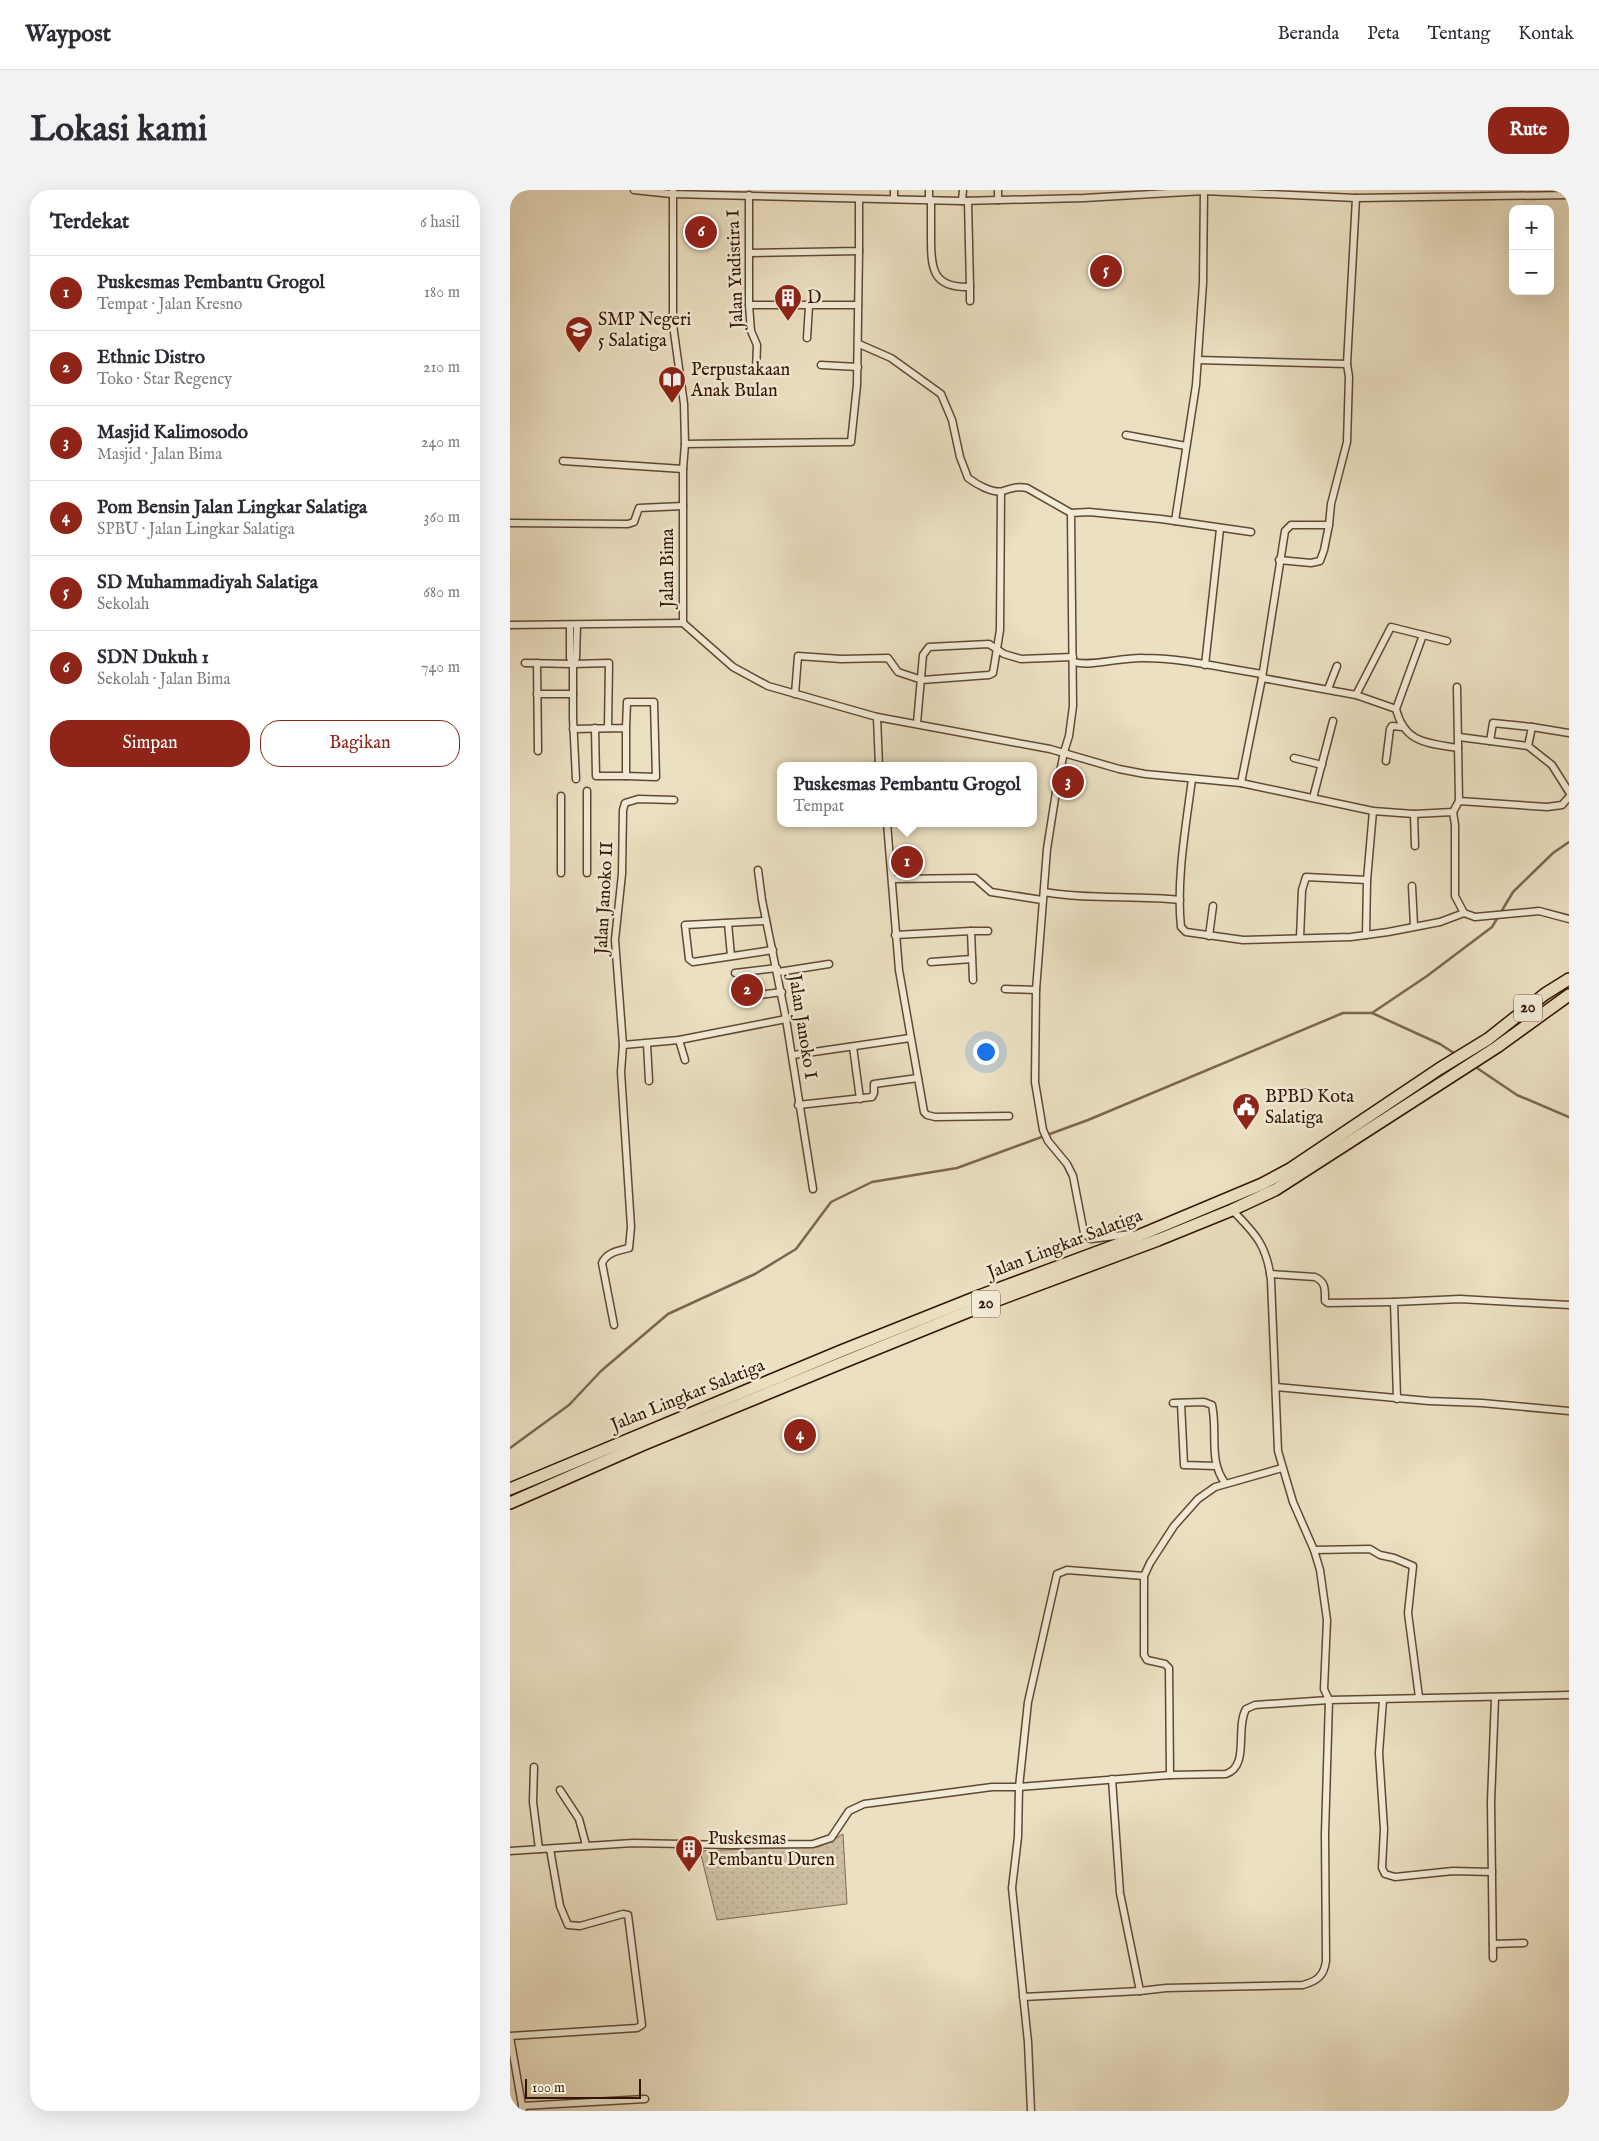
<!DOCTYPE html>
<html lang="id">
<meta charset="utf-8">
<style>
:root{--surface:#fff;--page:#f2f2f3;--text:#2b2b33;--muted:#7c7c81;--line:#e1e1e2;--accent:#8f2418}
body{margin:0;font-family:"IM FELL English",serif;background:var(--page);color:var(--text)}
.controls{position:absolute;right:15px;top:15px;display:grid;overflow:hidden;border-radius:10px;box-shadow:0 5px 20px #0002}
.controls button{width:45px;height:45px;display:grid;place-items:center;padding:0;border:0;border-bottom:1px solid var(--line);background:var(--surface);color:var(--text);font:25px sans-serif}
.scale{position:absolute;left:15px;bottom:12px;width:116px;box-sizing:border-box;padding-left:5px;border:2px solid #331502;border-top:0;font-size:14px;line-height:18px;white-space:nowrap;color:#331502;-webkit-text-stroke:4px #f2ebd7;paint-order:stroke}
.you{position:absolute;left:475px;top:861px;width:18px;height:18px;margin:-12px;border:4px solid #fff;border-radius:50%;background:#1a73e8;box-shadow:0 0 0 8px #1a73e833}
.badge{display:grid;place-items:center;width:32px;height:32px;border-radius:50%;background:var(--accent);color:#fff;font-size:16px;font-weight:700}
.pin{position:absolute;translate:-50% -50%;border:2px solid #fff;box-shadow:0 1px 5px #0006}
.popup{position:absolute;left:267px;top:572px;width:260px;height:65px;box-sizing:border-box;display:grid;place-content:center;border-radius:10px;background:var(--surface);filter:drop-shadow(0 1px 4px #0005);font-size:16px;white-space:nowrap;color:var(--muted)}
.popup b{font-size:19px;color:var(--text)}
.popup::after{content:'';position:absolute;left:50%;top:100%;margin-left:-10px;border:10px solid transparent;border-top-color:var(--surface)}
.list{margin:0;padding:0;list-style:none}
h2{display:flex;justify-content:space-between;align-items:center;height:65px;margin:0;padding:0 20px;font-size:21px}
h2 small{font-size:16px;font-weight:400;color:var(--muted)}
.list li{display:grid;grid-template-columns:32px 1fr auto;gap:15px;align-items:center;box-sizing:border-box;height:75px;padding:0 20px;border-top:1px solid var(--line)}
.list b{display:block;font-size:19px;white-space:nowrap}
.list p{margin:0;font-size:16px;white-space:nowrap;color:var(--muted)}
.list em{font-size:16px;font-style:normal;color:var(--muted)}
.actions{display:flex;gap:10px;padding:15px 20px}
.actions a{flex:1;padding:11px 0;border:1px solid var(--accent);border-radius:20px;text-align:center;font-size:18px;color:var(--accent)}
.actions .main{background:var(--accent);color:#fff}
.map{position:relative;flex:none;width:1059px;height:1921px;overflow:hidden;border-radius:20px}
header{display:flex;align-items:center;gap:30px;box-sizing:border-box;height:70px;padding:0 25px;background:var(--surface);border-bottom:1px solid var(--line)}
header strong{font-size:24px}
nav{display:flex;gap:28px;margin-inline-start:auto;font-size:18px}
.intro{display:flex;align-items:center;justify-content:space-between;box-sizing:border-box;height:120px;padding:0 30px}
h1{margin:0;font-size:35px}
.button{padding:12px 22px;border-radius:20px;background:var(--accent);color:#fff;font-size:18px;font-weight:700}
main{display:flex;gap:30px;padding:0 30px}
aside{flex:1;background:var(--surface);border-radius:20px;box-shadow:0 5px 20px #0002}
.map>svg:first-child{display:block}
.park{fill:url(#park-dots);stroke:#806952}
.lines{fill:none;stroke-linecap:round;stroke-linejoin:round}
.stream{stroke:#7c654e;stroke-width:2.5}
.street-casing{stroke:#614832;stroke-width:9}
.highway-casing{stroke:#331502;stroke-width:14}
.street{stroke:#f2ebd7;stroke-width:6}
.highway{stroke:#ebe0c2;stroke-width:11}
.labels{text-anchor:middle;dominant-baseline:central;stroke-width:5;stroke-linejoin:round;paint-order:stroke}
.shield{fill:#f2ebd7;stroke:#6c5542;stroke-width:1}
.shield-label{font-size:16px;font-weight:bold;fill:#331502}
.street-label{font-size:18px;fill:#331502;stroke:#f2ebd7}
.poi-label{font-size:18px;fill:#331502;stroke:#f2ebd7;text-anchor:start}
</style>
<header>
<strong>Waypost</strong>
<nav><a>Beranda</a><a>Peta</a><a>Tentang</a><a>Kontak</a></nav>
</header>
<div class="intro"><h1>Lokasi kami</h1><a class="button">Rute</a></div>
<main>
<aside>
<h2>Terdekat<small>6 hasil</small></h2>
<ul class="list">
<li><span class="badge">1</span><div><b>Puskesmas Pembantu Grogol</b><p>Tempat · Jalan Kresno</p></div><em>180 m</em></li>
<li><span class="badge">2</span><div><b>Ethnic Distro</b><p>Toko · Star Regency</p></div><em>210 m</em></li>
<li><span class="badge">3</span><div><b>Masjid Kalimosodo</b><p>Masjid · Jalan Bima</p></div><em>240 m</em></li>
<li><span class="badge">4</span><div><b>Pom Bensin Jalan Lingkar Salatiga</b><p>SPBU · Jalan Lingkar Salatiga</p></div><em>360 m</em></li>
<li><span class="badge">5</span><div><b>SD Muhammadiyah Salatiga</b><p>Sekolah</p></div><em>680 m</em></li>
<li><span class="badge">6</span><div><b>SDN Dukuh 1</b><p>Sekolah · Jalan Bima</p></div><em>740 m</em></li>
</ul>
<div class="actions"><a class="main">Simpan</a><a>Bagikan</a></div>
</aside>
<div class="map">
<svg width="1059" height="1921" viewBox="0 0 1059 1921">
<defs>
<pattern id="park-dots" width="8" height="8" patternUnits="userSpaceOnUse" patternTransform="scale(1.25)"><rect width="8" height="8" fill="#ccbda1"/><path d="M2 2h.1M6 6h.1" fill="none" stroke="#b0a289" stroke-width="1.8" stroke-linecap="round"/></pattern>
</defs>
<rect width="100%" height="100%" fill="#ebe0c2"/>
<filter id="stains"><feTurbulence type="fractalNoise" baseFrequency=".004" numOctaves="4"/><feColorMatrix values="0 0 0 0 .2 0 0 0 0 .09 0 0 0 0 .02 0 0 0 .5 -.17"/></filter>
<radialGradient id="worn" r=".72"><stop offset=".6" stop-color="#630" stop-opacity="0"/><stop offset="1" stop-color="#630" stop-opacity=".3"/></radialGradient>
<path class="park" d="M333,1644L337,1714L207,1730L190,1661L311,1656Z"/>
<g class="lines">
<g class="stream">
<path d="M862,823L917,786L982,737L1003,702L1043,663L1059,652"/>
<path d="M964,876L1007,905L1059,927"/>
<path d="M0,1258L59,1215L91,1181L158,1124L245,1084L286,1059L321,1012L362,992L447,978L578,930L833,823H862L930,854L947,865"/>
</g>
<defs>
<g id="street">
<path d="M124,0L161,4L452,11L574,8L694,1L846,8L1059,5"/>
<path d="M163,0V135L174,214L175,254L173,279V433L223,477L258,496L367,527L540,559L609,579L635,584L731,593L863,621L904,624L943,622L945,635V706L954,723L965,727L1029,721L1059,729"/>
<path d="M239,5V115L241,141L247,155L246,182"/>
<path d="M384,9V0"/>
<path d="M419,10V0"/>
<path d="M421,10C421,23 421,36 421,50C421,81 424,98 460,97L458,11"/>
<path d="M488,10V0"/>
<path d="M452,11L453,0"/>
<path d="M240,63L349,61V9"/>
<path d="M460,97V111"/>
<path d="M239,115H348"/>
<path d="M297,148L299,116"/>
<path d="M349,154L381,168L431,204L442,230L450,267L458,288C466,294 483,304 493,301C502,298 508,296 517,298L561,323"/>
<path d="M688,170L837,174"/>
<path d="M311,175L348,177"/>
<path d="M616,245L676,256"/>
<path d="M175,254L341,252L347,195L349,61"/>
<path d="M53,271L173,279"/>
<path d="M665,331L686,195L693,93L694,0"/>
<path d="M0,333L118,334L124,332L129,318L173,316"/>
<path d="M769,370L801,373L810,371L814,360L819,335"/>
<path d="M0,435L173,433"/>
<path d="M913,445L886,519C895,554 918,553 948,558"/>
<path d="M564,472C580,477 613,467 633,468C672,468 713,478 752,484"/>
<path d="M15,473L63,474L60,468V435"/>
<path d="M27,473L28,561"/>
<path d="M63,474L99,473L98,538"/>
<path d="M695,475L710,339"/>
<path d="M752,488L846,505L886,519"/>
<path d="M818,499L827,476"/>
<path d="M27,504H63"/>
<path d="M285,504L288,466L331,469L378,468L388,482L412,490L479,485L483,483L490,440L491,302"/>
<path d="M846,505L881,437L937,451"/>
<path d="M367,527L369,576"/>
<path d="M407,533L413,465L419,457L479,454L494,464L511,469L563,467"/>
<path d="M1022,537L1059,543"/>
<path d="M85,538L86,586H116"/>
<path d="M63,539L116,538V586L146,587L144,512H117L116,538"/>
<path d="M949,547L1018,556L1042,575L1059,602"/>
<path d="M980,551L983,533L1022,537L1018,556"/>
<path d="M784,568L812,575"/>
<path d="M876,571L880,539L882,536L892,537"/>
<path d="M66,589L63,528V474L66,468L67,435"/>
<path d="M682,589C676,635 666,691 671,737L676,742L733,750L841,747L878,742L930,732L954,723"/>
<path d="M731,593L752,488L775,341L781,335H819L821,314L837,252L839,187L837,174L846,8"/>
<path d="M803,608L823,531"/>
<path d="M949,611L1037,617L1052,615L1059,607"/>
<path d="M943,622L949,611L947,497"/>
<path d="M904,624L905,656"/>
<path d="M377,633L389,780L414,922L417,925L425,927L499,926"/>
<path d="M248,680L252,710L276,829L303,999"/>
<path d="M51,683V606"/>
<path d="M77,683V601"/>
<path d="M383,689L465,688L481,702L532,710"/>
<path d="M902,696L904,736"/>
<path d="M534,702C579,710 625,705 670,710"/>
<path d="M256,731L175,735L179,769L183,772L263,760"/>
<path d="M218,733L221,766"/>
<path d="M461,741H478"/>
<path d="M385,745L461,741L463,790"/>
<path d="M856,745L857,690L863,621"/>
<path d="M699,746L703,716"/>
<path d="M790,748L792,700L796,687L857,690"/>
<path d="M421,772L462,769"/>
<path d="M268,782L319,774"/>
<path d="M225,783L267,778"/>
<path d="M495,799L526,800"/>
<path d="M234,807L272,802"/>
<path d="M169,850L175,870"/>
<path d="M137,854L139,891"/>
<path d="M113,855L169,850L276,829"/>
<path d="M343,857L350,909"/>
<path d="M283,865L400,848"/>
<path d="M288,915L362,907L364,903V894L408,888"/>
<path d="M621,1044L581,1049L574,1043L563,986L557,974L538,951L533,940L525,892L526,800L537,659L546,602L554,562L559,546L563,516L561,323L579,322L651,329L741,342"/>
<path d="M760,1084L805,1087C816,1092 815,1100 815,1111L818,1113L884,1112"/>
<path d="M104,1135L92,1073C97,1062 108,1061 119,1058L121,1037L111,882L113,855L105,750L112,684L113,620L115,613L128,609L164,610"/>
<path d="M766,1197L919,1211L972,1213L1059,1221"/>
<path d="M887,1209L884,1112L950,1109L1059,1115"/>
<path d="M663,1213L694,1212L702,1215C708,1242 698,1270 715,1293"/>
<path d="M671,1213L674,1275L706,1276"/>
<path d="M804,1360L860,1359L870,1365L884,1368L903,1376L898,1423L909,1507"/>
<path d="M873,1510L869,1563L874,1639L872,1678L875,1684L885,1687L943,1681L982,1682"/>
<path d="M24,1577L23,1612L29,1659"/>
<path d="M660,1585L659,1478L655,1474L637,1470L634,1465V1386L640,1373L664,1336L688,1309L705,1297L772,1278"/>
<path d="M602,1589L610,1703L630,1801L656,1798L793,1795C807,1791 814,1786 816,1771L815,1644L819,1510L1059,1505"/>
<path d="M50,1600L69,1629L76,1655"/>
<path d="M0,1661L123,1653L220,1655L303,1654L321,1648L339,1621L354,1614L482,1597H509L660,1585L716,1584C740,1576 725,1538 736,1519L745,1515L819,1510L814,1499L817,1430L810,1380L804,1360L783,1312L768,1261L761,1090C757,1056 746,1044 722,1020"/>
<path d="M983,1754L1014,1753"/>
<path d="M983,1768L981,1612L985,1508"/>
<path d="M513,1807L630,1801"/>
<path d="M0,1846L127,1838L132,1835L118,1725L113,1724L70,1736L58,1735L50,1716L40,1659"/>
<path d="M0,1847L13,1921"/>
<path d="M12,1916L135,1909"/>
<path d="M521,1921L518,1852L502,1698L508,1647L509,1597L518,1512L547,1384L557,1380L634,1386"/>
</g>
<g id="highway">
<path d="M0,1299L331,1161L469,1106L609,1054L752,994L780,979L929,879L978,849L1035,804L1059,789"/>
<path d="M0,1313L132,1255L329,1174L477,1114L648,1050L722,1020L765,1000L987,857L1059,805"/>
</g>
</defs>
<use href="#street" class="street-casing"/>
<use href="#highway" class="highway-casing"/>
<use href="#street" class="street"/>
<use href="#highway" class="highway"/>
</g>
<defs>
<symbol id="building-pin" viewBox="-11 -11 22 30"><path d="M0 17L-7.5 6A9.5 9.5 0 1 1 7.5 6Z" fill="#8f2418" stroke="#f2ebd7"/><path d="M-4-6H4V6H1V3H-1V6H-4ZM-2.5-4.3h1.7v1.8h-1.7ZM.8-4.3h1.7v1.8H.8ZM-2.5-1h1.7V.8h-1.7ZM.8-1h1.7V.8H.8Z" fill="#fff"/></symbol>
<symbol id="school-pin" viewBox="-11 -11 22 30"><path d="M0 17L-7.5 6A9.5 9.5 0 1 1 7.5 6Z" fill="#8f2418" stroke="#f2ebd7"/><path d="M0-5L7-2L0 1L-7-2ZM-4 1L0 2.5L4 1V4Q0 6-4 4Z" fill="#fff"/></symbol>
<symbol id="library-pin" viewBox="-11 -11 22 30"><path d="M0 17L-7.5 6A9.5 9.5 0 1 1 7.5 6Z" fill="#8f2418" stroke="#f2ebd7"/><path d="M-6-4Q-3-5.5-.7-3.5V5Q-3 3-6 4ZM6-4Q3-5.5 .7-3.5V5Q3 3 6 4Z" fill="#fff"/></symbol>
<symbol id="civic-pin" viewBox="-11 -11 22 30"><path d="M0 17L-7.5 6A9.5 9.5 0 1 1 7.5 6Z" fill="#8f2418" stroke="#f2ebd7"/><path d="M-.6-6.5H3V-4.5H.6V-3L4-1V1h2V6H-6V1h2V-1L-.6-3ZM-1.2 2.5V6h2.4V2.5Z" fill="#fff"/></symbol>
</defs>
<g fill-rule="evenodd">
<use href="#building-pin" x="262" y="92" width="32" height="43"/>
<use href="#school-pin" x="53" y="124" width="32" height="43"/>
<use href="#library-pin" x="146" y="174" width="32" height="43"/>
<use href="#civic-pin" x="720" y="901" width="32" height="43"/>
<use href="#building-pin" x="163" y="1643" width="32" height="43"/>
</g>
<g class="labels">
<g class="shield">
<rect x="1004" y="804.5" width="28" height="27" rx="4"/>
<rect x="462" y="1100.5" width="28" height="27" rx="4"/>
</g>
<g class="shield-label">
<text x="1018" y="818">20</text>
<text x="476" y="1114">20</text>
</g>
<g class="street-label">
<text transform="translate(226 79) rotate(-92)">Jalan Yudistira I</text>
<text transform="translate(158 378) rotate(-90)">Jalan Bima</text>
<text transform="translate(95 708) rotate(-87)">Jalan Janoko II</text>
<text transform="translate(292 837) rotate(81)">Jalan Janoko I</text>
<text transform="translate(555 1055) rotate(-21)">Jalan Lingkar Salatiga</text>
<text transform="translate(178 1206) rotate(-22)">Jalan Lingkar Salatiga</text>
</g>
<g class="poi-label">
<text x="297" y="108">D</text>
<text x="88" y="130">SMP Negeri<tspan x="88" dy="21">5 Salatiga</tspan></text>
<text x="181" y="180">Perpustakaan<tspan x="181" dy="21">Anak Bulan</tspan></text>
<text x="755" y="907">BPBD Kota<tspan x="755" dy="21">Salatiga</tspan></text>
<text x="198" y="1649">Puskesmas<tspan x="198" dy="21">Pembantu Duren</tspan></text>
</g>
</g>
<rect width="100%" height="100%" filter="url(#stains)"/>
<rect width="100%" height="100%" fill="url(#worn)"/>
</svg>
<div class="controls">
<button>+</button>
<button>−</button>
</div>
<div class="scale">100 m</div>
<div class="you"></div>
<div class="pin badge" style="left:397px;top:672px">1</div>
<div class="popup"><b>Puskesmas Pembantu Grogol</b>Tempat</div>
<div class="pin badge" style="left:237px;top:800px">2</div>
<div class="pin badge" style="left:558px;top:592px">3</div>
<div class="pin badge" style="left:290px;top:1245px">4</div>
<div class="pin badge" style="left:596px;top:81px">5</div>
<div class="pin badge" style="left:191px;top:42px">6</div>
</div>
</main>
